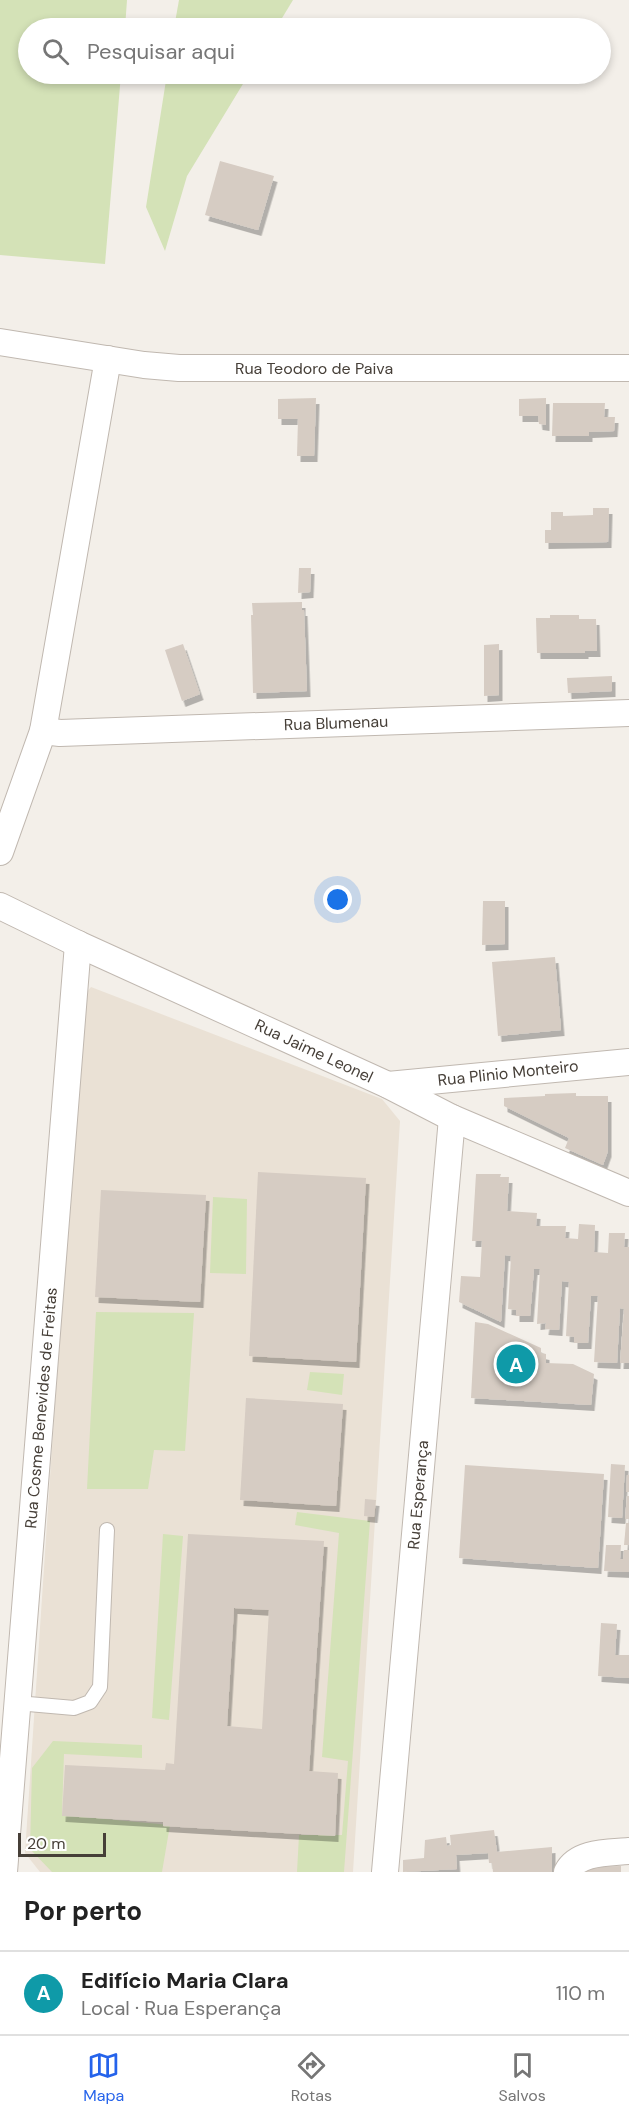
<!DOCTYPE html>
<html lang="pt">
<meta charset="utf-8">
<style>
:root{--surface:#fff;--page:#f2f2f2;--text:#222;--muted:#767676;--line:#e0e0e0;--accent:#2563eb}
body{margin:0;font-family:"DM Sans",sans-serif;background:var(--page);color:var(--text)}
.scale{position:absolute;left:18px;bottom:15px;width:88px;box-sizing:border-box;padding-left:6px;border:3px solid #463f38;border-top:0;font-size:16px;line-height:21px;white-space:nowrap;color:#463f38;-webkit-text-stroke:4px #fff;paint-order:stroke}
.you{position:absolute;left:338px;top:900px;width:21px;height:21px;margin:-15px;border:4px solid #fff;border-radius:50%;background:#1a73e8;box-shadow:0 0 0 9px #1a73e833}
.badge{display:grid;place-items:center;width:39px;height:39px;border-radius:50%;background:var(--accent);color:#fff;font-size:20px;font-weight:700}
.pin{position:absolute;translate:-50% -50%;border:3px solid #fff;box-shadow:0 2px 6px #0006}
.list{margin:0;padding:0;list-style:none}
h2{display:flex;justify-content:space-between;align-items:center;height:78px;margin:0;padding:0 24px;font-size:26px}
h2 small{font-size:20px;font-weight:400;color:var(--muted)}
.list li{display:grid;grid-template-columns:39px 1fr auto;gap:18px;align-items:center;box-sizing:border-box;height:84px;padding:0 24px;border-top:2px solid var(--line)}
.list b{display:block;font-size:22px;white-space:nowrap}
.list p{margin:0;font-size:20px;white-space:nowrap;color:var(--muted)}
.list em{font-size:20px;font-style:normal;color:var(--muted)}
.icon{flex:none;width:33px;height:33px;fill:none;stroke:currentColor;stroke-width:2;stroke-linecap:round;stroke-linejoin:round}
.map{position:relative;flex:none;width:629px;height:1872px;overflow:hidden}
.search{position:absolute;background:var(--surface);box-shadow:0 3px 9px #0003;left:18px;right:18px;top:18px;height:66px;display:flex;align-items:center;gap:15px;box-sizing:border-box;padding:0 21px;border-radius:33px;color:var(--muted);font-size:22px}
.sheet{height:162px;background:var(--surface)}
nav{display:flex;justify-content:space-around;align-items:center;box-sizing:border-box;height:84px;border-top:2px solid var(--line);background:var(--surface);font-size:16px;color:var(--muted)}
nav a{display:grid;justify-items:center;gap:3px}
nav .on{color:var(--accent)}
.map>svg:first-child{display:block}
.education{fill:#eae1d5}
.green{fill:#d4e2b7}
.building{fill:#d6ccc3;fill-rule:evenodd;filter:url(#shadow)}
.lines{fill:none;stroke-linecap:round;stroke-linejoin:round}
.lane-casing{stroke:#c0b8b0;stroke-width:16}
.street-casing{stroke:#c0b8b0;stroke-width:28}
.lane{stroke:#fff;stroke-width:14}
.street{stroke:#fff;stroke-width:26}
.labels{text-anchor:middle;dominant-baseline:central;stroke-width:4.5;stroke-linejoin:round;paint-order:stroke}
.street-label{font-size:16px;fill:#463f38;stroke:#fff}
</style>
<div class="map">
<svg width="629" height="1872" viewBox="0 0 629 1872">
<defs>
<filter id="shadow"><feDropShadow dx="3.5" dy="6" stdDeviation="0" flood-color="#0004"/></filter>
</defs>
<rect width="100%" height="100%" fill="#f3efe9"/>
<path class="education" d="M91,987L382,1099L400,1121L353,1872H40L25,1853L82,998Z"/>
<g class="green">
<path d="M0,0H127L125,28H28V74H121L105,264L0,255Z"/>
<path d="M179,0H293L276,28H174Z"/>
<path d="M167,74H249L187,176L165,251L146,207Z"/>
<path d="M213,1197L247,1199L246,1274L210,1273Z"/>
<path d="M96,1312L194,1313L185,1451L154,1450L148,1489H87Z"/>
<path d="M310,1372L344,1374L342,1395L307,1390Z"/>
<path d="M297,1512L370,1521L344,1872H297L299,1835H342L348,1761L322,1757L339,1533L295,1525Z"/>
<path d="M163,1534L183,1536L169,1720L152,1718Z"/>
<path d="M53,1741L142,1745V1758L64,1754L62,1815L170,1825L162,1872H52L30,1849L32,1768Z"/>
</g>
<g class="building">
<path d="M220,161L274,176L258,230L205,215Z"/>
<path d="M316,398L314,456H297L298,419H278V399Z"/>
<path d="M546,398V425L539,424L538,416H519V399Z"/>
<path d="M553,403H605L604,417H615L614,431L589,432V436H552Z"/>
<path d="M593,508H609L608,542L545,543V530H551V512H563V516L593,515Z"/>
<path d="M299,568H311L310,592L298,593Z"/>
<path d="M302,602V610H304L307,691L253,693L251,615H253L252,603Z"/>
<path d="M550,615H579V619H596L597,651H585V653H537L536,618H550Z"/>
<path d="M183,644L200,694L182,701L165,650Z"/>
<path d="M499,644V695L484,696V645Z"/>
<path d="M612,676V691L568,693L567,678Z"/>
<path d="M483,901H505V944L482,945Z"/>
<path d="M555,957L561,1030L498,1036L492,962Z"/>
<path d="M576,1093V1096H608V1151L603,1165L565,1148L569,1138L504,1106V1098L545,1096V1094Z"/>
<path d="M258,1172L366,1178L356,1362L249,1356Z"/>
<path d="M476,1174H501L500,1177H509L507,1211L537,1213L536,1226H566L565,1238L578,1239L579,1224L595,1225L594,1252L608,1253L609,1233H625L624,1247H629V1363H620L624,1309L620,1308L617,1363L594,1362L598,1296H591L588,1343H574V1337L566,1336L569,1282L562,1281L559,1330L545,1329L546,1323L537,1324L540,1269H534L530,1316H516V1310L508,1309L511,1256L505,1255L501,1322L459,1302L461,1276L480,1277L482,1241H472Z"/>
<path d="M101,1190L206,1195L200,1302L95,1297Z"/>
<path d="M475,1322L488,1324L541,1348V1353L546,1354V1363L573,1364L594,1374L591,1405L471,1398Z"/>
<path d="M246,1398L343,1404L336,1506L240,1500Z"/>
<path d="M611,1464L625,1465L622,1518L608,1517Z"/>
<path d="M465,1465L604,1474L598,1568L459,1558Z"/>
<path d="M627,1475H629V1492H626Z"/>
<path d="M627,1496H629V1519H625Z"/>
<path d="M365,1499L376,1500L374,1517L364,1516Z"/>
<path d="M626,1523H629V1545H624Z"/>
<path d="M188,1534L324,1541L309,1771L338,1773L335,1836L163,1826V1822L62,1816L65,1765L165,1770L166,1763L174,1764ZM234,1608L269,1610L262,1729L227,1726Z"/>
<path d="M606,1545H621L620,1559H623L624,1550H629V1572L604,1571Z"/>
<path d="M601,1623L617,1624L615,1655H629V1678L598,1676Z"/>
<path d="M494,1830L497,1852L552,1847V1872H493L492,1863H489L488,1853L456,1855L457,1869L403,1872V1860L424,1858L425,1840L446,1837L447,1846L451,1845L450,1835Z"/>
<path d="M621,1866V1872H580L587,1867Z"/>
</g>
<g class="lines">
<defs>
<path id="lane" d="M17,1703L74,1708L90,1702L100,1687L107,1530"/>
<g id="street">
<path d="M0,342L144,365L179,368H629"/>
<path d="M43,731L60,733L629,713"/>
<path d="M0,852L43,731L108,359"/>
<path d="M0,906L78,944L388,1085L452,1118L629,1193"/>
<path d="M388,1085L629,1062"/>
<path d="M4,1872L78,944"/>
<path d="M385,1872L452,1118"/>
<path d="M567,1872C578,1851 609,1853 629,1851"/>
</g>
</defs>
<use href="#lane" class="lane-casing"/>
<use href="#street" class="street-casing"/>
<use href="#lane" class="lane"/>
<use href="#street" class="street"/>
</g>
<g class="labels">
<g class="street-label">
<text x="314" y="368">Rua Teodoro de Paiva</text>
<text transform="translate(336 723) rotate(-2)">Rua Blumenau</text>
<text transform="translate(314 1051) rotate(25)">Rua Jaime Leonel</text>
<text transform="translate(508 1073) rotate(-6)">Rua Plinio Monteiro</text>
<text transform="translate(41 1408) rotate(-85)">Rua Cosme Benevides de Freitas</text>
<text transform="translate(418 1495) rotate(-85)">Rua Esperança</text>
</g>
</g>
</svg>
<div class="scale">20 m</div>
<div class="you"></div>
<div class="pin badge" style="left:516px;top:1364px;background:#0f9aa8">A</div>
<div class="search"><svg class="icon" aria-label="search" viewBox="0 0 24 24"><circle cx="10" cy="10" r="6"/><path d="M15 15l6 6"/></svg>Pesquisar aqui</div>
</div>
<section class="sheet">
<h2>Por perto<small></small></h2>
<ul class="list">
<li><span class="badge" style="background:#0f9aa8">A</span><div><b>Edifício Maria Clara</b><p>Local · Rua Esperança</p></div><em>110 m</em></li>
</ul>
</section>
<nav>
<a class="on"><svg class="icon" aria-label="map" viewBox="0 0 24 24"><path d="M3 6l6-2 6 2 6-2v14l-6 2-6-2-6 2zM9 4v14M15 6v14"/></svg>Mapa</a>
<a><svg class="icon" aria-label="directions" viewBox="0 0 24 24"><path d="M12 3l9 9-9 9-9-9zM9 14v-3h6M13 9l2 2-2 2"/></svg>Rotas</a>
<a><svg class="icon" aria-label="saved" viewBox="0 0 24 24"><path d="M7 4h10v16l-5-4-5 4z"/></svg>Salvos</a>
</nav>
